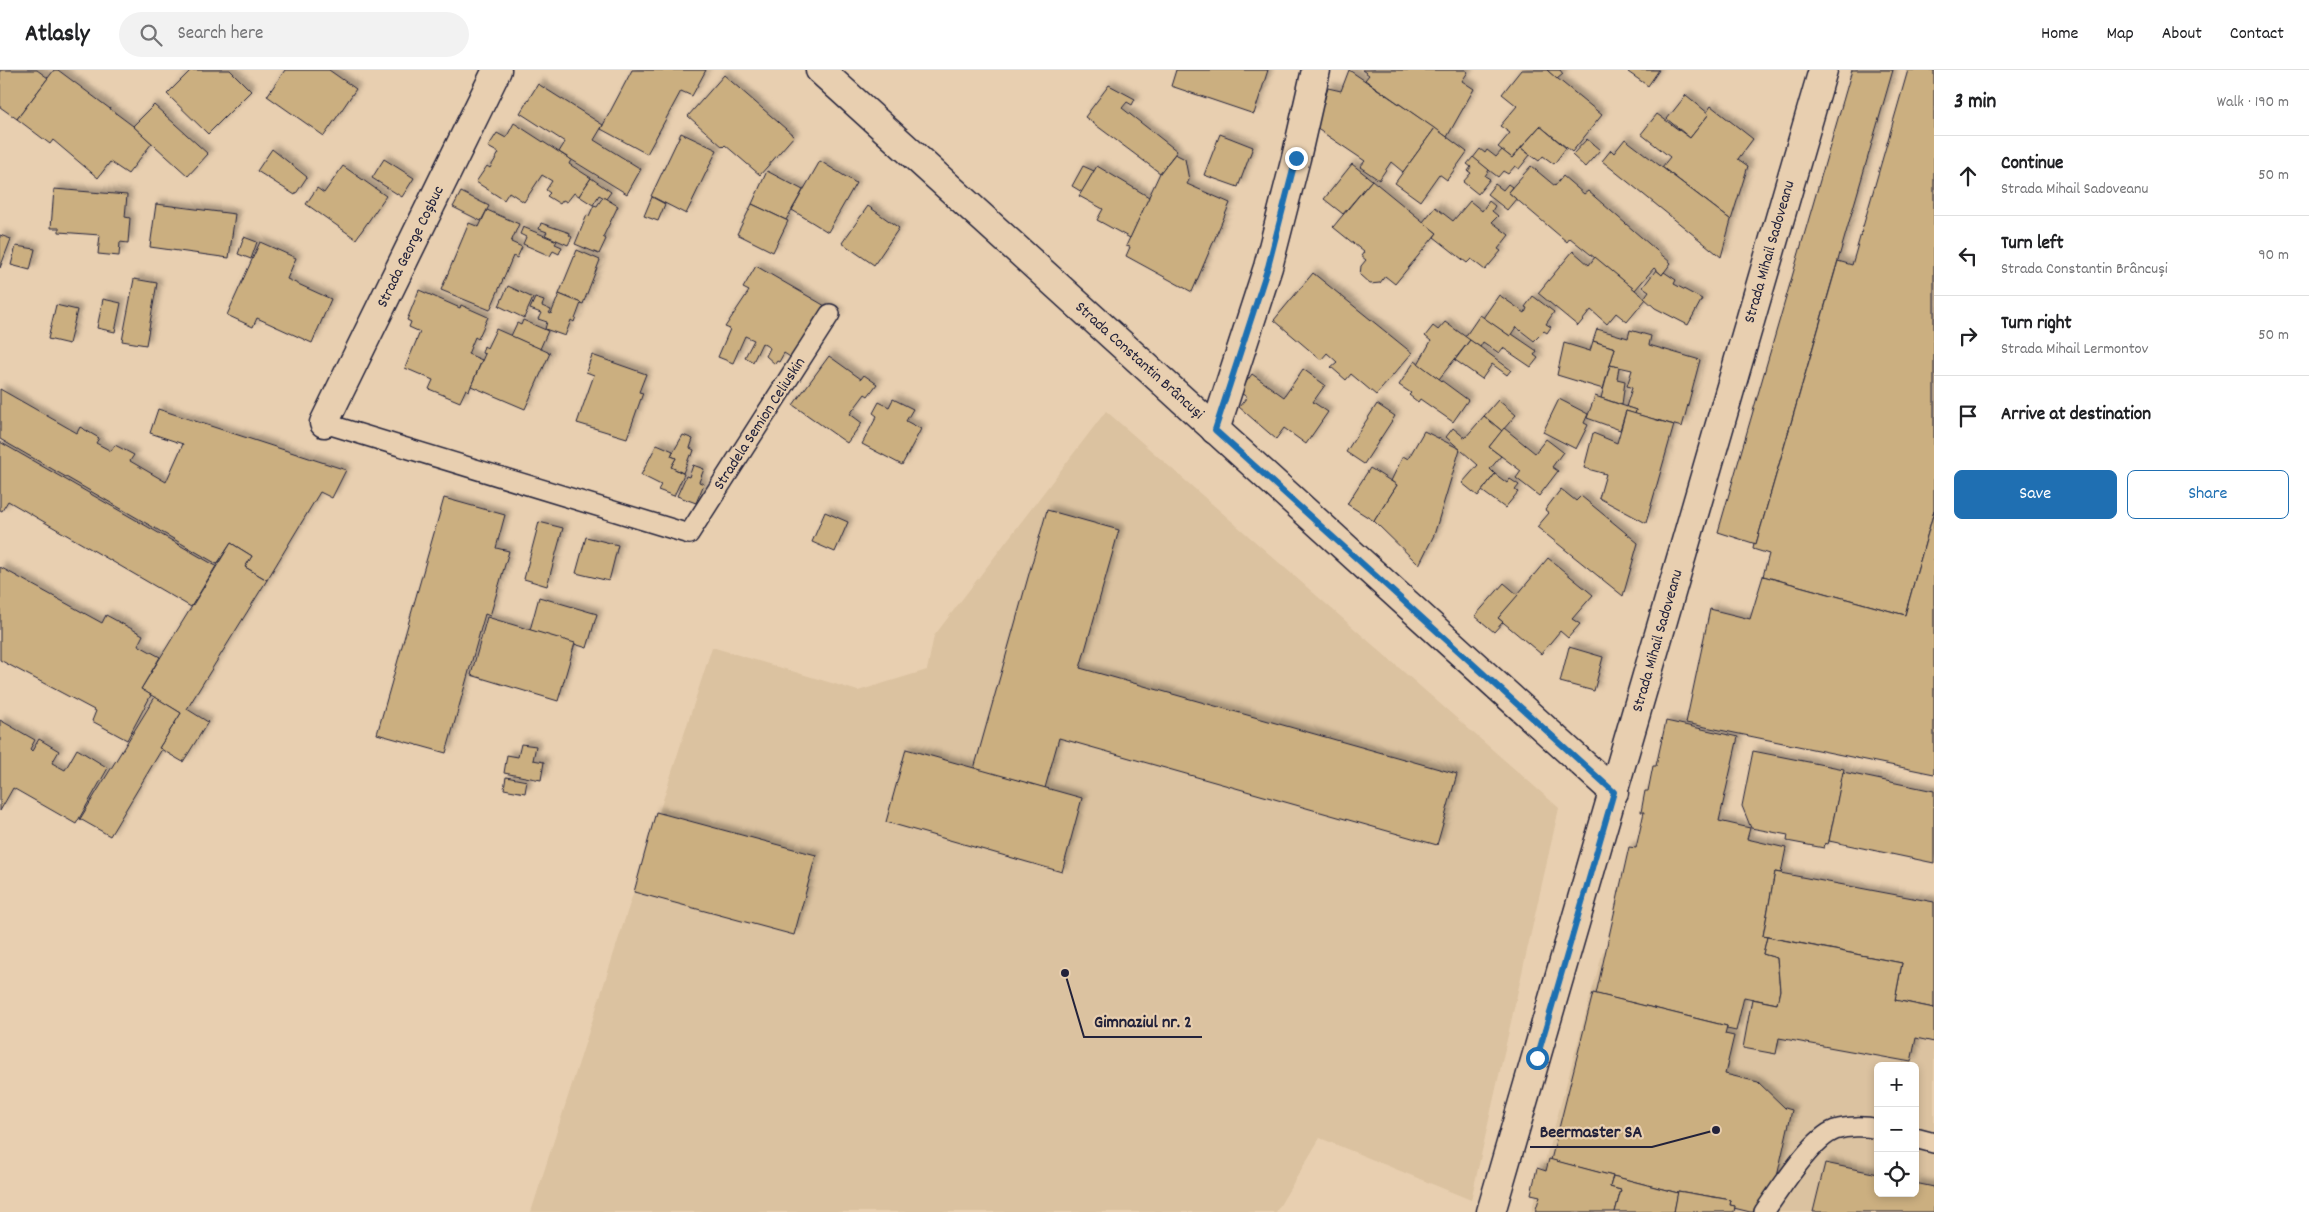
<!DOCTYPE html>
<meta charset="utf-8">
<style>
:root{--surface:#fff;--page:#f2f2f2;--text:#202124;--muted:#757577;--line:#e0e0e0;--accent:#1f6fb2}
body{margin:0;font-family:Dekko,sans-serif;background:var(--page);color:var(--text)}
.controls{position:absolute;right:15px;bottom:15px;display:grid;overflow:hidden;border-radius:8px;box-shadow:0 2px 8px #0003}
.controls button{width:45px;height:45px;display:grid;place-items:center;padding:0;border:0;border-bottom:1px solid var(--line);background:var(--surface);color:var(--text);font:25px sans-serif}
.stop{position:absolute;width:15px;height:15px;margin:-11px;border:4px solid #1f6fb2;border-radius:50%;background:#fff}
.stop.end{background:#1f6fb2;border-color:#fff;box-shadow:0 1px 5px #0008}
.list{margin:0;padding:0;list-style:none}
h2{display:flex;justify-content:space-between;align-items:center;height:65px;margin:0;padding:0 20px;font-size:21px}
h2 small{font-size:16px;font-weight:400;color:var(--muted)}
.list li{display:grid;grid-template-columns:32px 1fr auto;gap:15px;align-items:center;box-sizing:border-box;height:80px;padding:0 20px;border-top:1px solid var(--line)}
.list b{display:block;font-size:19px;white-space:nowrap}
.list p{margin:0;font-size:16px;white-space:nowrap;color:var(--muted)}
.list em{font-size:16px;font-style:normal;color:var(--muted)}
.actions{display:flex;gap:10px;padding:15px 20px}
.actions a{flex:1;padding:11px 0;border:1px solid var(--accent);border-radius:8px;text-align:center;font-size:18px;color:var(--accent)}
.actions .main{background:var(--accent);color:#fff}
.icon{flex:none;width:28px;height:28px;fill:none;stroke:currentColor;stroke-width:2;stroke-linecap:round;stroke-linejoin:round}
.map{position:relative;flex:none;width:1934px;height:1142px;overflow:hidden}
header{display:flex;align-items:center;gap:30px;box-sizing:border-box;height:70px;padding:0 25px;background:var(--surface);border-bottom:1px solid var(--line)}
header strong{font-size:24px}
nav{display:flex;gap:28px;margin-inline-start:auto;font-size:18px}
.search{width:350px;height:45px;background:var(--page);display:flex;align-items:center;gap:12px;box-sizing:border-box;padding:0 18px;border-radius:28px;color:var(--muted);font-size:19px}
main{display:flex}
aside{flex:1;background:var(--surface)}
.map>svg:first-child{display:block}
.built{fill:#dbc2a0;fill-rule:evenodd}
.building{fill:#cbaf80;stroke:#22223b;filter:url(#shadow)}
.lines{fill:none;stroke-linecap:round;stroke-linejoin:round}
.service-casing{stroke:#22223b;stroke-width:22}
.minor-casing{stroke:#22223b;stroke-width:31}
.service{stroke:#e8cfb0;stroke-width:19}
.minor{stroke:#e8cfb0;stroke-width:28}
.route{stroke:#1f6fb2;stroke-width:6}
.labels{text-anchor:middle;dominant-baseline:central;stroke-width:4.5;stroke-linejoin:round;paint-order:stroke}
.street-label{font-size:16px;fill:#22223b;stroke:#e8cfb0}
.leader{fill:none;stroke:#22223b;stroke-width:2}
.callout-dot{fill:#22223b;stroke:#e8cfb0;stroke-width:2}
.callout-label{font-size:18px;text-anchor:middle;font-weight:bold;fill:#22223b;stroke:#e8cfb0;stroke-width:4.5;stroke-linejoin:round;paint-order:stroke}
</style>
<header>
<strong>Atlasly</strong>
<div class="search"><svg class="icon" aria-label="search" viewBox="0 0 24 24"><circle cx="10" cy="10" r="6"/><path d="M15 15l6 6"/></svg>Search here</div>
<nav><a>Home</a><a>Map</a><a>About</a><a>Contact</a></nav>
</header>
<main>
<div class="map">
<svg width="1934" height="1142" viewBox="0 0 1934 1142">
<defs>
<filter id="shadow"><feDropShadow dx="4.5" dy="-4.5" stdDeviation="2.5" flood-color="#0004"/></filter>
</defs>
<rect width="100%" height="100%" fill="#e8cfb0"/>
<filter id="ink" filterUnits="userSpaceOnUse"><feTurbulence type="fractalNoise" baseFrequency=".02" numOctaves="2"/><feDisplacementMap in="SourceGraphic" scale="10" xChannelSelector="R" yChannelSelector="G"/><feConvolveMatrix kernelMatrix="1 2 1 2 8 2 1 2 1" color-interpolation-filters="sRGB"/></filter>
<g filter="url(#ink)">
<g class="built">
<path d="M1106,341L1559,738L1471,1130L1320,1068L1276,1142H531L712,577L858,621L927,600L934,566Z"/>
<path d="M1603,881L1934,962V1142H1531ZM1878,996H1915V1123H1878Z"/>
</g>
<g class="building">
<path d="M0,0H37L48,8L17,49L0,37Z"/>
<path d="M54,0H58L133,56L152,73L128,104L110,92L98,108L53,70L50,74L17,49Z"/>
<path d="M191,0H230L251,21L208,64L167,24Z"/>
<path d="M285,0H329L356,19L324,66L267,26Z"/>
<path d="M632,0H706L692,26L681,21L647,84L601,59Z"/>
<path d="M1176,0H1268L1254,44L1171,16Z"/>
<path d="M1349,0L1435,58L1403,102L1391,92L1379,110L1360,97L1365,91L1316,58L1328,18L1341,21Z"/>
<path d="M1362,0H1465L1468,2L1462,11L1474,19L1447,67L1365,10L1369,5Z"/>
<path d="M1521,0H1547L1602,45L1572,82L1540,56L1512,88L1498,77L1510,63L1500,56L1517,36L1502,24Z"/>
<path d="M1547,0H1560L1563,4L1557,9Z"/>
<path d="M1630,0H1659L1648,16L1628,2Z"/>
<path d="M1852,0H1893L1756,474L1718,462Z"/>
<path d="M1908,0H1934V441L1905,545L1763,506L1769,484L1753,479L1754,473L1756,474L1838,191L1852,195Z"/>
<path d="M724,5L794,66L760,105L725,75L723,77L688,46Z"/>
<path d="M538,14L603,55L594,70L641,99L627,124L559,82L565,72L520,43Z"/>
<path d="M1109,15L1135,29L1132,35L1127,32L1122,38L1177,81L1160,103L1085,47Z"/>
<path d="M1686,25L1709,44L1690,68L1667,49Z"/>
<path d="M154,35L208,84L188,106L133,56Z"/>
<path d="M1711,36L1753,69L1738,89L1748,96L1731,150L1662,97L1670,87L1641,64L1657,44L1690,68L1709,44L1707,42Z"/>
<path d="M514,53L571,90L569,94L591,108L579,126L574,123L567,132L563,130L560,134L547,126L550,123L546,120L552,111L542,105L524,132L509,122L504,130L476,112L487,96L490,98L499,83L488,77L497,63L506,68Z"/>
<path d="M1540,56L1566,78L1554,94L1543,86L1539,91L1521,78Z"/>
<path d="M1435,58L1467,82L1447,110L1439,104L1420,131L1395,113Z"/>
<path d="M681,63L717,80L686,144L651,126Z"/>
<path d="M1220,64L1253,77L1238,117L1204,105Z"/>
<path d="M1587,69L1600,80L1585,97L1572,85Z"/>
<path d="M1625,69L1731,150L1721,187L1602,91L1611,80L1614,83Z"/>
<path d="M1521,78L1530,85L1519,99L1515,96L1508,104L1503,101L1498,107L1473,88L1480,79L1485,83L1487,80L1496,87L1502,80L1512,88Z"/>
<path d="M272,79L307,107L295,125L257,101Z"/>
<path d="M1175,84L1185,89L1189,110L1187,114L1230,133L1192,222L1126,186L1130,177L1126,176L1160,103Z"/>
<path d="M1473,87L1489,100L1485,106L1490,109L1478,124L1463,112L1471,103L1468,101L1471,97L1467,94Z"/>
<path d="M384,89L414,108L402,127L372,108Z"/>
<path d="M820,91L856,113L828,162L792,140Z"/>
<path d="M1352,94L1372,110L1343,144L1324,129Z"/>
<path d="M343,96L386,126L356,169L306,134L317,118L324,123Z"/>
<path d="M1083,96L1094,101L1082,122L1072,116Z"/>
<path d="M1097,96L1149,127L1130,168L1097,150L1103,139L1079,126Z"/>
<path d="M1531,96L1555,116L1563,106L1584,124L1588,121L1671,193L1662,205L1654,198L1635,220L1570,168L1567,172L1508,122Z"/>
<path d="M767,101L803,120L786,150L752,134Z"/>
<path d="M591,108L611,122L606,129L599,125L593,135L579,126Z"/>
<path d="M1372,110L1437,163L1395,214L1385,206L1380,213L1370,214L1360,205L1361,196L1366,190L1361,186L1364,182L1333,157Z"/>
<path d="M1495,114L1503,120L1508,114L1512,117L1508,122L1516,129L1507,140L1487,124Z"/>
<path d="M54,119L127,125L125,147L130,148L128,173L120,172L119,186L98,184L100,165L59,162V158H51Z"/>
<path d="M461,122L489,136L481,151L453,137Z"/>
<path d="M603,127L618,136L603,167L606,169L599,184L575,174L587,145L589,146L594,135L597,136Z"/>
<path d="M652,127L665,134L658,151L644,146Z"/>
<path d="M1470,131L1482,141L1489,131L1495,136L1492,141L1498,146L1492,152L1509,165L1498,179L1501,181L1485,200L1471,189L1467,193L1434,167L1437,163L1423,152L1435,137L1453,151Z"/>
<path d="M156,134L235,144L229,188L150,177Z"/>
<path d="M752,134L788,151L773,182L737,164Z"/>
<path d="M868,136L899,158L874,195L842,173Z"/>
<path d="M487,140L519,154L511,172L522,177L517,188L513,186L490,240L441,220L469,153L479,157Z"/>
<path d="M541,153L570,163L569,165L572,167L568,175L545,165L547,162L539,159Z"/>
<path d="M523,157L557,171L555,174L562,177L559,184L553,181L550,186L523,174L526,167L520,164Z"/>
<path d="M0,165L11,169L0,198Z"/>
<path d="M244,167L257,172L251,189L238,184Z"/>
<path d="M260,172L296,188L287,209L331,229L312,273L257,248L253,257L227,245Z"/>
<path d="M16,176L35,179L30,200L11,195Z"/>
<path d="M577,180L600,190L583,234L559,224Z"/>
<path d="M1573,181L1589,195L1595,187L1646,229L1627,252L1616,243L1607,254L1591,240L1578,256L1538,223Z"/>
<path d="M756,196L839,244L795,290L784,283L779,292L777,291L775,294L766,286L770,278L762,273L753,292L745,287L754,270L745,266L733,293L718,287L730,259L725,257L749,221L743,218Z"/>
<path d="M1656,200L1662,205L1664,202L1676,210L1674,214L1702,229L1688,255L1655,238L1644,228L1649,221L1643,217Z"/>
<path d="M1313,203L1412,283L1376,325L1351,304L1346,310L1331,297L1337,292L1327,283L1321,290L1274,250Z"/>
<path d="M134,209L157,213L146,275L122,271Z"/>
<path d="M508,216L533,228L524,248L499,236Z"/>
<path d="M419,220L460,238L461,235L488,247L478,269L475,267L468,284L482,290L469,321L466,319L460,332L429,319L433,310L405,298L420,262L409,257L411,252L407,250Z"/>
<path d="M559,224L581,233L574,252L571,250L565,266L545,259L547,252L538,249L541,243L530,239L535,228L544,231L542,236L551,240L549,243L551,244Z"/>
<path d="M1499,225L1525,243L1527,238L1525,237L1533,226L1554,242L1546,254L1551,257L1547,263L1544,261L1534,271L1516,257L1510,266L1483,248Z"/>
<path d="M103,229L121,233L115,262L97,258Z"/>
<path d="M56,235L77,240L69,274L48,269Z"/>
<path d="M1480,245L1510,266L1512,264L1537,281L1534,285L1538,288L1531,297L1503,278L1499,283L1483,272L1480,277L1465,267Z"/>
<path d="M523,250L548,261L540,279L511,266L517,253L521,255Z"/>
<path d="M1445,252L1470,270L1439,309L1418,294L1431,271L1425,266L1433,256L1438,260Z"/>
<path d="M496,259L550,283L525,339L471,316L485,284L482,283L484,276L487,278Z"/>
<path d="M1597,259L1628,268L1630,260L1651,266L1649,275L1700,290L1682,357L1635,344L1636,340L1626,337L1632,318L1627,316L1632,300L1610,295L1615,278L1593,271Z"/>
<path d="M1470,270L1480,277L1511,300L1507,305L1492,294L1482,309L1455,290Z"/>
<path d="M1593,271L1615,278L1603,319L1557,305L1564,273L1590,281Z"/>
<path d="M592,285L646,304L639,322L643,323L627,368L577,353L594,305L586,302Z"/>
<path d="M829,286L861,309L864,305L877,314L868,326L865,324L850,344L862,353L847,373L793,335Z"/>
<path d="M1415,291L1468,330L1453,352L1420,329L1418,332L1409,325L1411,323L1399,315Z"/>
<path d="M1610,295L1619,297L1617,309L1625,311L1622,335L1601,328Z"/>
<path d="M1303,299L1325,315L1313,332L1328,342L1306,374L1284,358L1276,369L1239,337L1247,327L1239,322L1252,304L1284,327Z"/>
<path d="M0,319L77,363L80,357L99,368L96,373L111,381L115,375L134,385L130,391L166,412L183,374L150,363L158,339L346,400L332,428L320,422L267,510L245,497L252,486L231,473L217,494L0,369Z"/>
<path d="M1595,326L1636,340L1635,344L1626,341L1620,360L1587,348Z"/>
<path d="M893,329L913,339L906,351L921,359L902,395L862,374L877,346L873,343L879,332L889,337Z"/>
<path d="M1559,329L1588,344L1584,353L1588,355L1576,379L1543,362Z"/>
<path d="M1498,330L1516,345L1502,361L1484,346Z"/>
<path d="M1377,334L1395,346L1364,394L1346,382Z"/>
<path d="M1626,341L1674,355L1646,453L1599,428L1606,404L1584,398L1593,363L1617,373Z"/>
<path d="M1484,346L1502,361L1489,377L1501,386L1490,399L1495,404L1478,426L1462,413L1478,395L1446,367L1453,358L1465,368Z"/>
<path d="M1504,358L1535,383L1546,369L1563,382L1552,397L1558,401L1539,426L1516,408L1521,401L1489,377Z"/>
<path d="M1424,361L1460,379L1434,465L1419,495L1374,451L1397,415L1391,411L1403,386L1408,389Z"/>
<path d="M683,365L693,369L690,378L694,380L692,386L690,385L683,403L671,397L676,388L671,386Z"/>
<path d="M0,372L216,496L191,537L8,431L2,441L0,440Z"/>
<path d="M657,374L673,381L671,386L676,388L671,397L684,404L674,426L658,420L661,415L641,405Z"/>
<path d="M693,395L704,399L699,412L704,414L696,433L677,426L686,406L689,407Z"/>
<path d="M1370,398L1397,415L1374,451L1347,434Z"/>
<path d="M1495,404L1507,413L1510,409L1519,415L1515,420L1518,422L1505,438L1482,421Z"/>
<path d="M1561,419L1576,431L1581,426L1638,473L1623,526L1537,457L1549,443L1545,440Z"/>
<path d="M444,428L505,445L496,478L509,481L490,546L485,544L446,683L377,664Z"/>
<path d="M1047,440L1119,460L1080,598L1457,704L1437,775L1059,668L1045,718L974,699Z"/>
<path d="M1934,441V704L1686,653L1710,539L1750,549L1763,506L1905,545Z"/>
<path d="M825,442L848,452L835,482L812,472Z"/>
<path d="M539,452L563,458L547,516L524,509Z"/>
<path d="M586,467L618,475L609,511L576,503Z"/>
<path d="M231,473L252,486L245,497L267,510L187,639L208,652L183,692L159,678L181,643L141,619Z"/>
<path d="M1548,488L1593,525L1572,549L1580,554L1568,568L1560,561L1541,584L1498,548Z"/>
<path d="M0,497L102,553L106,545L143,565L138,575L160,587L141,619L151,625L127,670L92,651L96,641L0,590Z"/>
<path d="M1504,513L1518,525L1498,548L1503,552L1494,562L1475,546Z"/>
<path d="M539,527L597,544L587,578L530,560Z"/>
<path d="M487,547L575,573L558,631L471,605Z"/>
<path d="M1569,577L1603,587L1594,621L1560,612Z"/>
<path d="M155,627L181,643L159,678L162,679L110,766L80,749Z"/>
<path d="M0,650L35,670L30,679L32,681L39,669L59,681L52,693L65,700L77,679L108,698L76,754L13,718L0,741Z"/>
<path d="M1666,651L1738,667L1719,751L1750,758L1747,769L1786,778L1781,803L1775,802L1763,866L1767,867L1763,884L1777,888L1780,920L1777,934L1744,927L1736,961L1727,959V956L1596,924L1629,777L1636,778L1644,742H1641L1645,721H1648L1653,696H1656Z"/>
<path d="M521,674L536,676L533,690L544,692L541,710L504,703L507,685L518,687Z"/>
<path d="M906,679L1082,728L1062,802L886,752Z"/>
<path d="M1753,681L1844,699L1829,771L1828,774L1825,773L1824,778L1787,771L1788,765L1751,758L1742,736Z"/>
<path d="M1843,702L1934,721V793L1829,771Z"/>
<path d="M506,707L527,711L525,723L504,719Z"/>
<path d="M656,742L816,785L794,865L634,822Z"/>
<path d="M1775,802L1934,832V938L1895,930L1902,893L1763,866Z"/>
<path d="M1767,867L1902,893L1895,930L1934,938V972L1916,968L1911,992L1779,968L1776,984L1743,978L1752,929L1777,934L1780,920L1777,888L1763,884Z"/>
<path d="M1593,923L1727,956L1725,964L1734,966L1725,1004L1758,1012L1785,1038L1792,1040L1769,1142H1750L1734,1138L1735,1136L1730,1135L1731,1130L1678,1121V1123L1551,1090Z"/>
<path d="M1549,1089L1613,1106L1610,1117L1621,1120L1615,1142H1535L1540,1126L1531,1124L1537,1098L1546,1101Z"/>
<path d="M1825,1093L1878,1104V1123H1915V1113L1934,1117V1142H1813Z"/>
<path d="M1613,1106L1678,1123L1674,1142H1615L1621,1120L1610,1117Z"/>
<path d="M1678,1121L1731,1130L1730,1135L1735,1136L1734,1142H1674Z"/>
</g>
<g class="lines">
<defs>
<g id="service">
<path d="M324,353L689,464L830,244"/>
<path d="M1915,1068L1934,1073"/>
<path d="M1764,1142C1779,1121 1812,1068 1835,1060C1848,1056 1865,1056 1878,1059"/>
</g>
<g id="minor">
<path d="M820,0L1614,722"/>
<path d="M324,353L497,0"/>
<path d="M1215,360L1268,197L1296,88L1316,0"/>
<path d="M1491,1142L1823,0"/>
</g>
</defs>
<use href="#service" class="service-casing"/>
<use href="#minor" class="minor-casing"/>
<use href="#service" class="service"/>
<use href="#minor" class="minor"/>
</g>
</g>
<g class="lines" filter="url(#ink)">
<path class="route" d="M1296,88L1268,197L1215,360L1614,722L1537,988"/>
</g>
<g class="labels">
<g class="street-label">
<text transform="translate(411 177) rotate(-64)">Strada George Coșbuc</text>
<text transform="translate(1770 182) rotate(-74)">Strada Mihail Sadoveanu</text>
<text transform="translate(1139 291) rotate(42)">Strada Constantin Brâncuși</text>
<text transform="translate(760 354) rotate(-57)">Stradela Semion Celiuskin</text>
<text transform="translate(1658 571) rotate(-74)">Strada Mihail Sadoveanu</text>
</g>
</g>
<path class="leader" d="M1065 903L1084 967H1202M1716 1060L1652 1077H1530"/>
<g class="callout-dot">
<circle cx="1065" cy="903" r="5"/>
<circle cx="1716" cy="1060" r="5"/>
</g>
<g class="callout-label">
<text x="1143" y="957">Gimnaziul nr. 2</text>
<text x="1591" y="1067">Beermaster SA</text>
</g>
</svg>
<div class="controls">
<button>+</button>
<button>−</button>
<button><svg class="icon" aria-label="locate" viewBox="0 0 24 24"><circle cx="12" cy="12" r="6"/><path d="M12 2v4M12 18v4M2 12h4M18 12h4"/></svg></button>
</div>
<div class="stop" style="left:1537px;top:988px"></div>
<div class="stop end" style="left:1296px;top:88px"></div>
</div>
<aside>
<h2>3 min<small>Walk · 190 m</small></h2>
<ul class="list">
<li><svg class="icon" aria-label="ahead" viewBox="0 0 24 24"><path d="M12 20V5M6 11l6-6 6 6"/></svg><div><b>Continue</b><p>Strada Mihail Sadoveanu</p></div><em>50 m</em></li>
<li><svg class="icon" aria-label="left" viewBox="0 0 24 24"><path d="M17 20v-9H6M10 6l-5 5 5 5"/></svg><div><b>Turn left</b><p>Strada Constantin Brâncuși</p></div><em>90 m</em></li>
<li><svg class="icon" aria-label="right" viewBox="0 0 24 24"><path d="M7 20v-9h11M14 6l5 5-5 5"/></svg><div><b>Turn right</b><p>Strada Mihail Lermontov</p></div><em>50 m</em></li>
<li><svg class="icon" aria-label="arrive" viewBox="0 0 24 24"><path d="M6 21V4h12l-3 4 3 4H6"/></svg><div><b>Arrive at destination</b></div></li>
</ul>
<div class="actions"><a class="main">Save</a><a>Share</a></div>
</aside>
</main>
